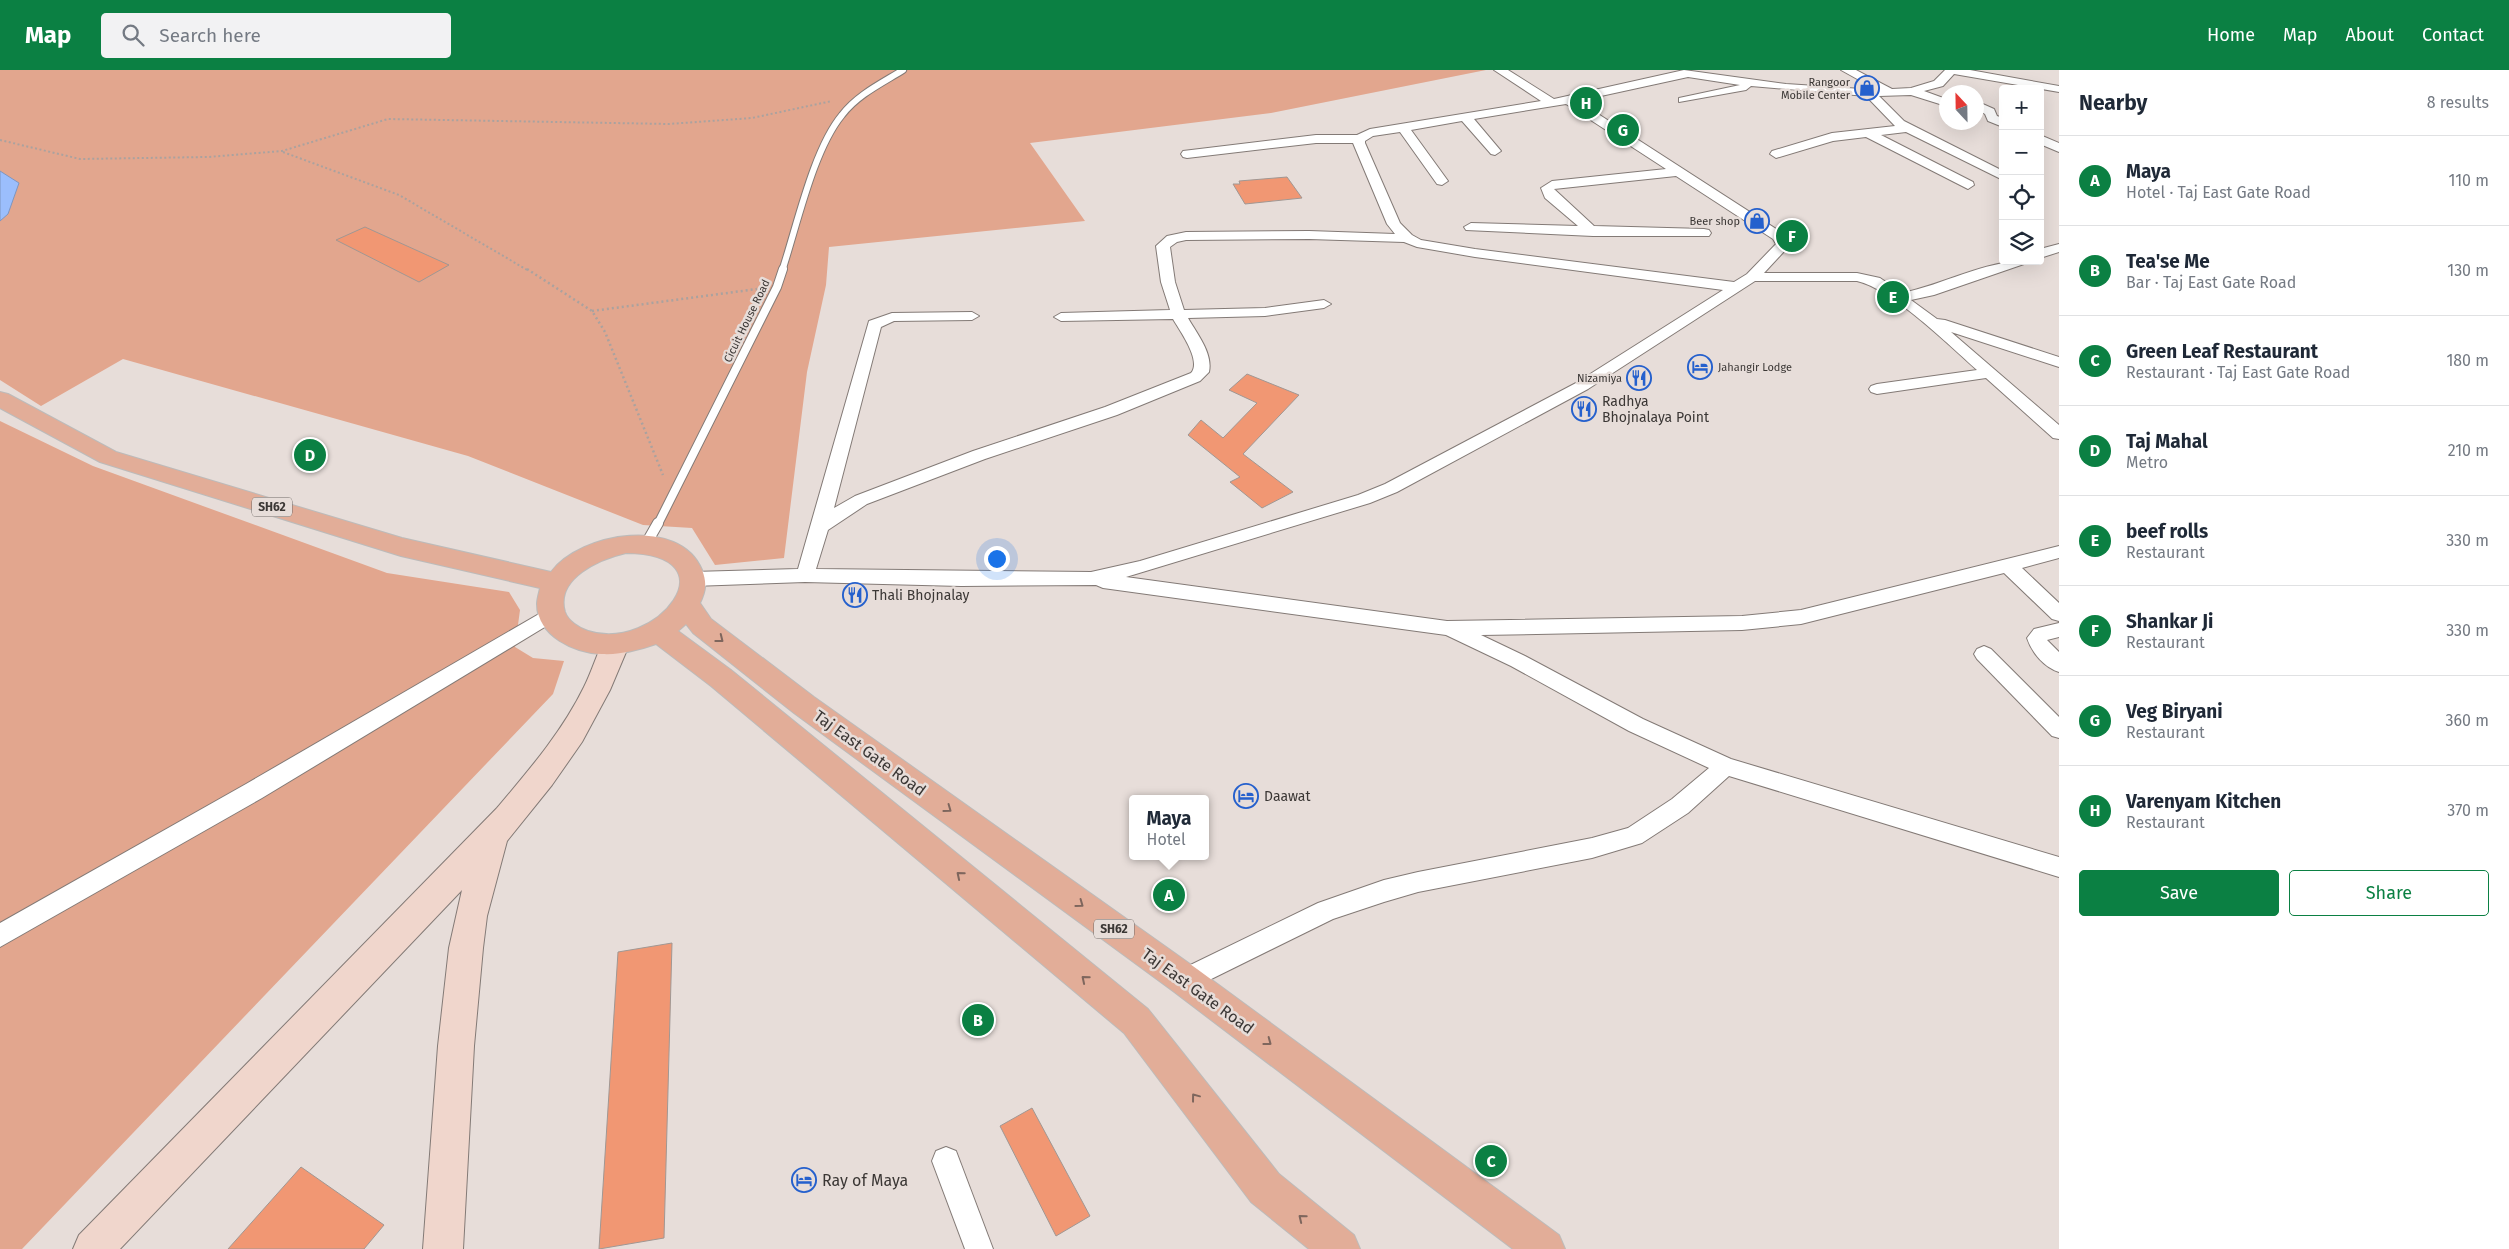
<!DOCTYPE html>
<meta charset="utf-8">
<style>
:root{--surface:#fff;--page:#f2f2f3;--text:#1f2937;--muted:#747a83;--line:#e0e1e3;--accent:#0b8043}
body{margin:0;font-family:"Fira Sans",sans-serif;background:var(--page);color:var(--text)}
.controls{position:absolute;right:15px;top:15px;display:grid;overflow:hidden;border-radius:5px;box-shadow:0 5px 20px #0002}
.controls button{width:45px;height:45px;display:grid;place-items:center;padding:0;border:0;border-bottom:1px solid var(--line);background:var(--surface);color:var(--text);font:25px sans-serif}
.compass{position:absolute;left:1939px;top:15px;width:45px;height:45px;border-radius:50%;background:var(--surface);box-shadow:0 5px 20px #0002;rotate:338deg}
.you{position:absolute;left:996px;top:488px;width:18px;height:18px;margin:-12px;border:4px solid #fff;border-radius:50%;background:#1a73e8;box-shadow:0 0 0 8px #1a73e833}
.badge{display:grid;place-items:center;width:32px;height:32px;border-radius:50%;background:var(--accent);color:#fff;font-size:16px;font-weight:700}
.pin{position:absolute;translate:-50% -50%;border:2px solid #fff;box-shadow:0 1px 5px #0006}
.popup{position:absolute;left:1129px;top:725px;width:80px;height:65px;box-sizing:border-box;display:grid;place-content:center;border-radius:5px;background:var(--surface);filter:drop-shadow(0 1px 4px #0005);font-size:16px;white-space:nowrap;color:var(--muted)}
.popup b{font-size:19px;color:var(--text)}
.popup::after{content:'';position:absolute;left:50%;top:100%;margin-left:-10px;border:10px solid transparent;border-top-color:var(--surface)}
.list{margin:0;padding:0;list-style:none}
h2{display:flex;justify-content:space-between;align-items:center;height:65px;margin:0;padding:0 20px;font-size:21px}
h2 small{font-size:16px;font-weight:400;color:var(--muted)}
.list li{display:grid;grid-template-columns:32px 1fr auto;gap:15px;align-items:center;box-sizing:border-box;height:90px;padding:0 20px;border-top:1px solid var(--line)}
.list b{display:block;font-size:19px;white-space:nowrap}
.list p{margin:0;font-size:16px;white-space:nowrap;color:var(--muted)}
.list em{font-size:16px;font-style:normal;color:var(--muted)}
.actions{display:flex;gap:10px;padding:15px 20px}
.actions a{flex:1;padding:11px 0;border:1px solid var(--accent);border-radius:5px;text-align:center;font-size:18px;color:var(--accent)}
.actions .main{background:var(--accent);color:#fff}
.icon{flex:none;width:28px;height:28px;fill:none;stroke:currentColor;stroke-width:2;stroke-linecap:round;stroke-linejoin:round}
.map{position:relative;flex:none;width:2059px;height:1179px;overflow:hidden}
header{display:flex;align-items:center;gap:30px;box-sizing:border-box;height:70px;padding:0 25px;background:var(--accent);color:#fff}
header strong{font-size:24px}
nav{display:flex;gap:28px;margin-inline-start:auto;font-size:18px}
.search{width:350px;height:45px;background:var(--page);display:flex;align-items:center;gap:12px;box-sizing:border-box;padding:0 18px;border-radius:5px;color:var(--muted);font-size:19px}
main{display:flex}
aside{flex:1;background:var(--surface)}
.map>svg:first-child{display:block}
.green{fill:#e2a68e}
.water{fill:#9bbefc;stroke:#7e96c0}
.building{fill:#f19773;stroke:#a09793}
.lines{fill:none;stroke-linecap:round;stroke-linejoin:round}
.lane-far2-casing{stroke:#837a76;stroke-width:8}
.lane-far1-casing{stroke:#837a76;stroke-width:10}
.lane-casing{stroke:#837a76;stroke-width:12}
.street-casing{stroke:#837a76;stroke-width:2}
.secondary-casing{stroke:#837a76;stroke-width:2}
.primary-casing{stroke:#bcbbba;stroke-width:2}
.path-far1{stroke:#aaa29f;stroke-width:2;stroke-dasharray:2 2.5;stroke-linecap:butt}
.path{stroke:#aaa29f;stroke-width:2.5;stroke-dasharray:2 3;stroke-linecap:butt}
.lane-far2{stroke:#fff;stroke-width:6}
.lane-far1{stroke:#fff;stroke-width:8}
.lane{stroke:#fff;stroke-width:10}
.street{fill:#fff;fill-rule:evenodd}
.secondary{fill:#f0d6cc;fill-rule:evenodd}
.primary{fill:#e2ad98;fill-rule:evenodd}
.oneway{stroke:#7e665d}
.labels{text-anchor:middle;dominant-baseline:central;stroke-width:5;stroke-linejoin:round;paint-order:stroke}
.far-poi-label{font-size:11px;fill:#3b3735;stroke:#e7ddd9;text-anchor:end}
.far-street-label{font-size:11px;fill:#3b3735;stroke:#e7ddd9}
.shield{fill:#e7ddd9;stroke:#6f6966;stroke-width:1}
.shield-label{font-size:12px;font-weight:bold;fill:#3b3735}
.poi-label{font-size:14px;fill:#3b3735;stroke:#e7ddd9;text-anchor:start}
.near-street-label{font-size:16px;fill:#3b3735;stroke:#e7ddd9}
.near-poi-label{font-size:16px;fill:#3b3735;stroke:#e7ddd9;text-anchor:start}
</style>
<header>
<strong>Map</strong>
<div class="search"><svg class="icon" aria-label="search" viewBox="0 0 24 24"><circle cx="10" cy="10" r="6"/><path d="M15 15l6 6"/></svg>Search here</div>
<nav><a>Home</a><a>Map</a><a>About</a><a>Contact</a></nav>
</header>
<main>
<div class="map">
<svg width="2059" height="1179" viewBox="0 0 2059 1179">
<rect width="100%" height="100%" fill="#e7ddd9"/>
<g class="green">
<path d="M0,0H1486L1271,43L1030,73L1085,151L829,177L826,215L807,302L784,488L715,495L692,458L643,455L468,386L123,289L41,336L0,310Z"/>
<path d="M0,351L93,396L387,503L509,522L520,540L515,577L533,588L564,591L553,624L22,1179H0Z"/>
</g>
<path class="water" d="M0,101L19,113L8,144L0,151Z"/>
<g class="building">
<path d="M1287,107L1302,128L1245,134L1233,114H1240L1239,111Z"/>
<path d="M365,157L449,195L419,212L336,170Z"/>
<path d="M1247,304L1299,325L1243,384L1293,422L1262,438L1230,412L1240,407L1188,365L1201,350L1223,368L1257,333L1229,320Z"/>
<path d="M672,873L664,1168L599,1179L618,882Z"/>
<path d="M1032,1038L1090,1146L1056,1166L1000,1056Z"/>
<path d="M301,1097L384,1155L364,1179H228Z"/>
</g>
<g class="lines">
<defs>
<path id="lane-far2" d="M782,201C797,156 813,80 842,45C857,25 882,13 903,0"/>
<path id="lane-far1" d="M658,454L777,217L783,199"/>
<path id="lane" d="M646,474L658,453"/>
<g id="street">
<path d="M1494,0H1508L1554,29L1684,0L1786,14L1877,20L1841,0H1856L1892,19L1911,18L1934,11L1945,0H1970L2059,16V22L1954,4L1943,16L1924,21L1946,29V36L1911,25L1879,26L1904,51L2003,101V110L1906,62L1881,65L1973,112L1974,115L1968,119L1866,67L1833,71L1776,88L1770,84L1772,81L1832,63L1895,56L1866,26L1751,16L1746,20L1679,32V28L1740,15L1688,7L1578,31L1784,164L1790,175L1764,203H1857L1880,208L1902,223C1943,215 1983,191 2026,191L2024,194L1934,225L1911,230L1937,249L1945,250L2059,287V297L1951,262L2059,355V369L2053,368L1986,308L1877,324L1871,322L1869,319L1871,316L1877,314L1977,300C1949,275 1892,219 1857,211H1755L1588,319L1397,422L1370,433L1126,507L1447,551L1742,546L1801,540L2059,476V488L2022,498L2059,533V551L2052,549L2004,503L1801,554L1742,560L1481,565L1525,586L1643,649L1731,689L2059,787V807L1729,706L1688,743L1642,773L1592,788L1418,822L1384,832L1333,849L1185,922L1176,918L1173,910L1176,902L1318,833L1384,810L1418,802L1592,768L1628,758L1672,729L1709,698L1629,661L1511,596L1446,565L1103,518L1096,515L961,516L805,512L693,516L686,514L684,509L686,504L693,502L798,499L869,251L892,243L972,242L979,246L972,250L894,251L881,257L834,438L855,426L973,381L1105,337L1191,303C1202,291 1180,261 1173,249L1061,251L1054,247L1061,243L1170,240L1161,212L1156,176L1167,166L1186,162L1309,161L1395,164L1387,154L1353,73H1316L1187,88L1183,87L1181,84L1183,81L1316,65H1357L1370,59L1541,31ZM1566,34L1666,99L1552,111L1541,118L1545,128L1578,156L1471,153L1464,157L1466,160L1593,166H1709L1711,163L1709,160L1704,159L1594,156L1554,119L1676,106L1773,169L1776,174L1747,204L1734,212L1475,179L1421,170L1412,165L1400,153L1365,73V71L1373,66L1400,62L1437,114L1442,115L1448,111L1411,60L1462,51L1491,84L1495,85L1501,81L1474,49ZM1309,169L1404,172L1417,177L1475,187L1723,220L1576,313L1385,414L1358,425L1140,491L1091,502L816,499L828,460L867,434L985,389L1117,345L1200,311L1209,302C1213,283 1197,264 1188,248L1265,246L1324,238L1331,234L1324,230L1265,238L1184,240L1175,212L1170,177L1177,172L1186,170Z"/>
<path d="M1976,31L1994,39L1997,46L2003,48V57L1988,51L1985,44L1976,39Z"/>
<path d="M2040,65L2059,73V82L2040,74Z"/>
<path d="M2059,174V182L2040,188V179Z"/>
<path d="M551,537L558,539L561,544L558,549L262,728L0,877V853L246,714Z"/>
<path d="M2059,553V567L2047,570L2059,582V602C2044,597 2032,583 2027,568L2034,559Z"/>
<path d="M1984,576L1991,579L2059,647V668L2052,666L1977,589L1974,584L1977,579Z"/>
<path d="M946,1077L956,1081L993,1179H965L932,1091L936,1081Z"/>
</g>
<path id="secondary" d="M615,565L625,568L629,575L610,620L582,672L552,715L507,771L487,846L483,878L474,976L463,1179H423L438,976L449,878L462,820L120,1179H73L79,1165L497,738C529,700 562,662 584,617C592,601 597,583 605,568Z"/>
<path id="primary" d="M0,322L8,324L116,382L402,468L551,502C581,462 680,446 702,500C707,512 706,521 700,533L711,549L814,627L1197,899L1559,1165L1565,1179H1513L1173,921L794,643L693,563L686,554L678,561L731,600L1148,939L1279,1104L1354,1165L1360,1179H1309L1251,1132L1124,963L711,616L656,574C639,580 620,585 602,584C575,583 537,566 537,534C537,529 539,523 540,518L401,486L100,392L0,338ZM626,483C735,484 656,583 588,561C579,558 568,551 565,542C555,508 600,489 626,483Z"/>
</defs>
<use href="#lane-far2" class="lane-far2-casing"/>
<use href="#lane-far1" class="lane-far1-casing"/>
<use href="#lane" class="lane-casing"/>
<use href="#street" class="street-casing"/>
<use href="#secondary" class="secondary-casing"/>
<use href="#primary" class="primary-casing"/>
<g class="path-far1">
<path d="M0,70L80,89L208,87L282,81L388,49L669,54L752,48L832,31"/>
<path d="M283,82L399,125L529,201"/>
</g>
<g class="path">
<path d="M527,199L592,241L605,262L663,405"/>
<path d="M592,241L757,219"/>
</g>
<use href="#lane-far2" class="lane-far2"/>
<use href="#lane-far1" class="lane-far1"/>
<use href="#lane" class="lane"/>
<use href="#street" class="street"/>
<use href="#secondary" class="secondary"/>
<use href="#primary" class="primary"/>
</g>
<defs><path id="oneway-chevron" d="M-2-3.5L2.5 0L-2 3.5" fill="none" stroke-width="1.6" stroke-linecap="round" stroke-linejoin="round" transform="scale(1.25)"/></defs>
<g class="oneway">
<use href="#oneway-chevron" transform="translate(720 569) rotate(38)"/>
<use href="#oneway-chevron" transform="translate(948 739) rotate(36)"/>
<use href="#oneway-chevron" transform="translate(960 805) rotate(-140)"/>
<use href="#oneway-chevron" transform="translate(1080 834) rotate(36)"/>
<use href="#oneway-chevron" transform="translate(1085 909) rotate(-140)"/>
<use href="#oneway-chevron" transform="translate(1268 972) rotate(37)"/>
<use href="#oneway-chevron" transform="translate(1195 1027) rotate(-127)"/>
<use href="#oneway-chevron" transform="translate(1302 1148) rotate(-141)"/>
</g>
<defs>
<symbol id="shop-ring" viewBox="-11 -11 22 22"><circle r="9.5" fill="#e7ddd9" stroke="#2560cd" stroke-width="1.5"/><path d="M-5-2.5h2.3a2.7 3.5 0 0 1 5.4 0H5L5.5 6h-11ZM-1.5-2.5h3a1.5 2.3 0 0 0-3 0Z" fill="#2560cd"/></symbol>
<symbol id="hotel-ring" viewBox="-11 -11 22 22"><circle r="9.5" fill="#e7ddd9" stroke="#2560cd" stroke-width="1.5"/><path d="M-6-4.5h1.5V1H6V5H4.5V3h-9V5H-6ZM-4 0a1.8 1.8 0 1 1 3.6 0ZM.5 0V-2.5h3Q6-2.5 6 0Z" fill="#2560cd"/></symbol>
<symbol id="restaurant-ring" viewBox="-11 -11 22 22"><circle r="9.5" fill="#e7ddd9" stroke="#2560cd" stroke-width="1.5"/><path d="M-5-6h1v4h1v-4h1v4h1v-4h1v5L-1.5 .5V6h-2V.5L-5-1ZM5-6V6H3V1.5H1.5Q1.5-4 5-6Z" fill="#2560cd"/></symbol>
</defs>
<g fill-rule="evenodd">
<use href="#shop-ring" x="1853" y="4" width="28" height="28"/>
<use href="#shop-ring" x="1743" y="137" width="28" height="28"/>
<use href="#hotel-ring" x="1686" y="283" width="28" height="28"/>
<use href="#restaurant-ring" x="1625" y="294" width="28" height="28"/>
<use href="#restaurant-ring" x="1570" y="325" width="28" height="28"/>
<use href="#restaurant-ring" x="841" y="511" width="28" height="28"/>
<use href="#hotel-ring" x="1232" y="712" width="28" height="28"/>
<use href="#hotel-ring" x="790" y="1096" width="28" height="28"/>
</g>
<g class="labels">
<g class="far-poi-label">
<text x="1850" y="12">Rangoor<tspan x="1850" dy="13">Mobile Center</tspan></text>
<text x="1740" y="151">Beer shop</text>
<text x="1718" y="297" text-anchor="start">Jahangir Lodge</text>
<text x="1622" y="308">Nizamiya</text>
</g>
<g class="far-street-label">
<text transform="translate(747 251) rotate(-64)">Cicuit House Road</text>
</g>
<g class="shield">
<rect x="252" y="427.5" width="40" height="19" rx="4"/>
<rect x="1094" y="849.5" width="40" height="19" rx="4"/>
</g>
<g class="shield-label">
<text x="272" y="437">SH62</text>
<text x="1114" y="859">SH62</text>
</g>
<g class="poi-label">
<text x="1602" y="331">Radhya<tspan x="1602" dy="16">Bhojnalaya Point</tspan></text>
<text x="872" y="525">Thali Bhojnalay</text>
<text x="1264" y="726">Daawat</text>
</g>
<g class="near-street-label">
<text transform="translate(870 683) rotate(36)">Taj East Gate Road</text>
<text transform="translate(1198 921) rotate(36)">Taj East Gate Road</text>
</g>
<g class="near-poi-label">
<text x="822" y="1110">Ray of Maya</text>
</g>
</g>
</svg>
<div class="controls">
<button>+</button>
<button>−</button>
<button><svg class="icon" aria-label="locate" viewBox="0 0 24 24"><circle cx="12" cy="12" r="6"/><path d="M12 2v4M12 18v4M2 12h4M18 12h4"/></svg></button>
<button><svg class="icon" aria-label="layers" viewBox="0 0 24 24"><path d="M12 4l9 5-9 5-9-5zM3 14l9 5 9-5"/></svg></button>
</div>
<svg class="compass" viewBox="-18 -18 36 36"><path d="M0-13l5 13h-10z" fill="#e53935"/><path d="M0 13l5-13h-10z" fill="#747a83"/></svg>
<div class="you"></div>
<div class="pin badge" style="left:1169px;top:825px">A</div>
<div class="popup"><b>Maya</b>Hotel</div>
<div class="pin badge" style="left:978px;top:950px">B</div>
<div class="pin badge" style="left:1491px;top:1091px">C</div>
<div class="pin badge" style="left:310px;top:385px">D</div>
<div class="pin badge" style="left:1893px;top:227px">E</div>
<div class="pin badge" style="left:1792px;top:166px">F</div>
<div class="pin badge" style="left:1623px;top:60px">G</div>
<div class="pin badge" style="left:1586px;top:33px">H</div>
</div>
<aside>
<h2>Nearby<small>8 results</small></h2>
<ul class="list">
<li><span class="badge">A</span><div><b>Maya</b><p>Hotel · Taj East Gate Road</p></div><em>110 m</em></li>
<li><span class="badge">B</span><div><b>Tea'se Me</b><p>Bar · Taj East Gate Road</p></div><em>130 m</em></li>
<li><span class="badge">C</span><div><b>Green Leaf Restaurant</b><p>Restaurant · Taj East Gate Road</p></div><em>180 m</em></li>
<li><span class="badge">D</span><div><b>Taj Mahal</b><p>Metro</p></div><em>210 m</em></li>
<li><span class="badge">E</span><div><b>beef rolls</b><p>Restaurant</p></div><em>330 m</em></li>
<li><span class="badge">F</span><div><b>Shankar Ji</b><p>Restaurant</p></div><em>330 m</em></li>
<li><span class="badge">G</span><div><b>Veg Biryani</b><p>Restaurant</p></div><em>360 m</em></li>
<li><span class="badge">H</span><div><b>Varenyam Kitchen</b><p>Restaurant</p></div><em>370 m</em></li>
</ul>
<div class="actions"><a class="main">Save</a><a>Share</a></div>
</aside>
</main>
